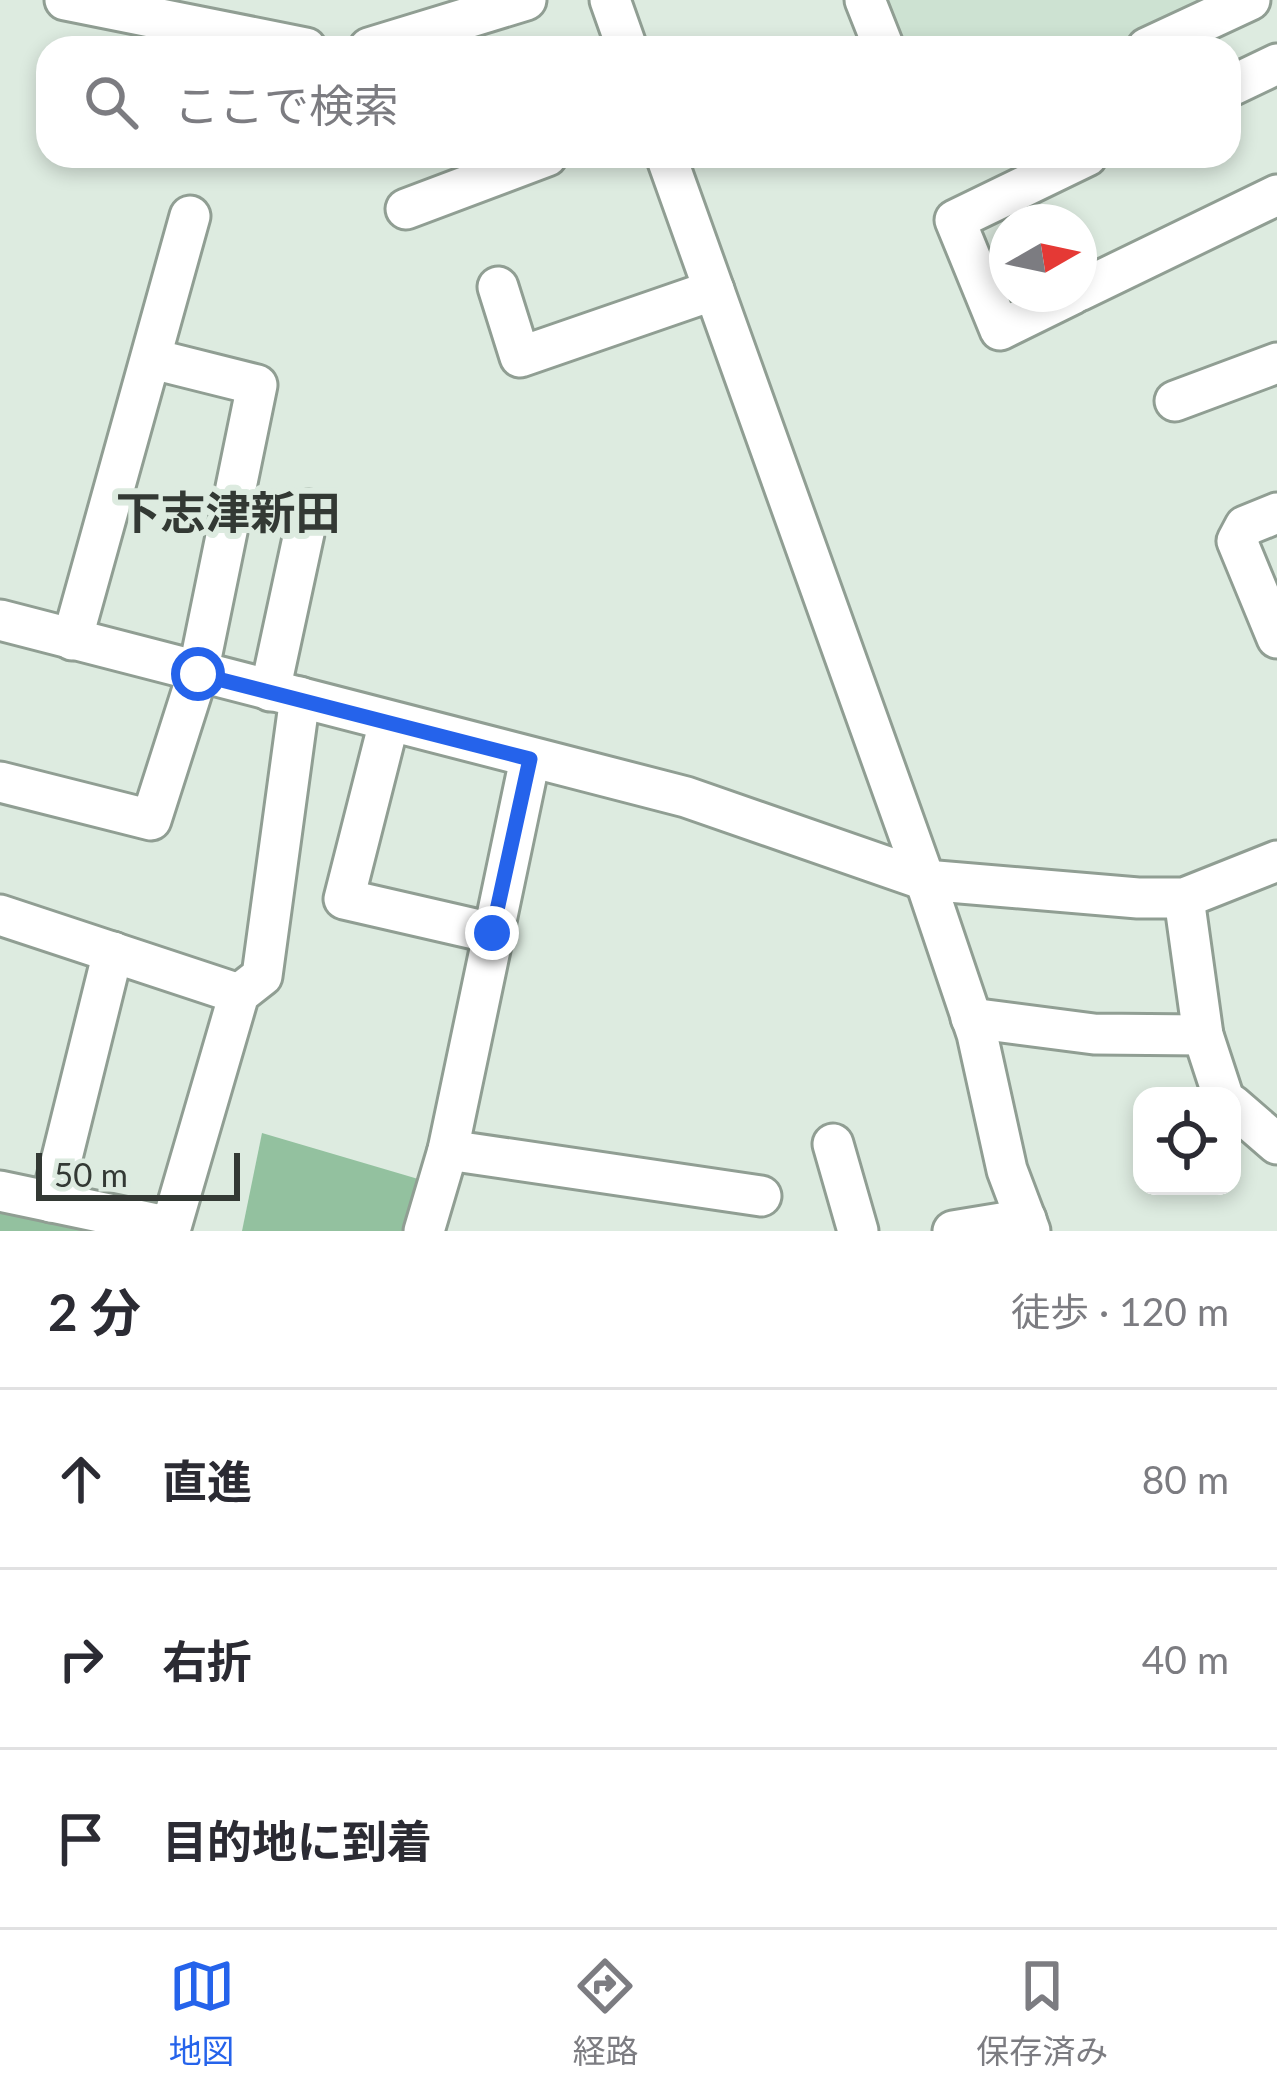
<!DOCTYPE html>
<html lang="ja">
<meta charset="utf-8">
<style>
:root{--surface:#fff;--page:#f7f7f7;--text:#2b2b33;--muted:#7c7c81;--line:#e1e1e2;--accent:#2563eb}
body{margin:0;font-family:Lato,"Noto Sans JP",sans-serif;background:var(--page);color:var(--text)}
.controls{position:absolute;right:36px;bottom:36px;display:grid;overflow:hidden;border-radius:24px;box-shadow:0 6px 18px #0003}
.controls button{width:108px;height:108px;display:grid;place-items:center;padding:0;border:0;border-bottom:3px solid var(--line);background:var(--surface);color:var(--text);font:60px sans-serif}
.compass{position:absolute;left:989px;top:204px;width:108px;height:108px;border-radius:50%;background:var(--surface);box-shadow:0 6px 18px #0003;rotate:81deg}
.scale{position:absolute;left:36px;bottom:30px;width:204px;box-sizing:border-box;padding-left:12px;border:6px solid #333934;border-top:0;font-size:33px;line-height:42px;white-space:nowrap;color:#333934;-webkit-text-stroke:9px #ddebe0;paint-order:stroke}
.stop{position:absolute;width:36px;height:36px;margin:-27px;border:9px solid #2563eb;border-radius:50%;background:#fff}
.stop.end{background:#2563eb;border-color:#fff;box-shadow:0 3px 12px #0008}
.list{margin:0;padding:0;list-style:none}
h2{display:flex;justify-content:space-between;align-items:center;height:156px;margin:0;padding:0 48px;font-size:51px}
h2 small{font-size:39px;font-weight:400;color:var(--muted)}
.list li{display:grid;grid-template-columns:78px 1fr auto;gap:36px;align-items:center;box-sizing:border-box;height:180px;padding:0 48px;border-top:3px solid var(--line)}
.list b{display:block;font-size:45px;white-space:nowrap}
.list em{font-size:39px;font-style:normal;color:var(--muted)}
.icon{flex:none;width:66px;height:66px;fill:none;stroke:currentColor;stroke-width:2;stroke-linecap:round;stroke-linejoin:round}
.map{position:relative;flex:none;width:1277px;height:1231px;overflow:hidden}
.search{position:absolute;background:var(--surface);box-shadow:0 6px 18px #0003;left:36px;right:36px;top:36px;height:132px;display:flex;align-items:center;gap:30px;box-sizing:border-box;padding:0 42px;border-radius:36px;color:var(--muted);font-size:45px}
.sheet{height:696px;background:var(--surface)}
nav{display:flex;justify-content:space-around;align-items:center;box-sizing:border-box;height:168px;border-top:3px solid var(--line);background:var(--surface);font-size:33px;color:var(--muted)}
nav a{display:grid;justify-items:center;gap:6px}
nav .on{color:var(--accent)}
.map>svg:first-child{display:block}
.built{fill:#cde2d2}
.green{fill:#93c19f}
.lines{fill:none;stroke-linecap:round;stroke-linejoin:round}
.minor-casing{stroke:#909e93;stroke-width:45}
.minor{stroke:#fff;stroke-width:39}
.route{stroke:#2563eb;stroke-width:15}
.labels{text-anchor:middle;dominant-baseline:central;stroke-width:12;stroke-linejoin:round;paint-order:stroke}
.quarter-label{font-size:45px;font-weight:bold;fill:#333934;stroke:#ddebe0}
</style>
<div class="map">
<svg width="1277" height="1231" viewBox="0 0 1277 1231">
<rect width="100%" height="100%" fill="#ddebe0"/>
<path class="built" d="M881,0H1205L1107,48H901Z"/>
<g class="green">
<path d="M262,1133L425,1181L413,1231H242Z"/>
<path d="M0,1203L127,1231H0Z"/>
</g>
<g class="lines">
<defs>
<g id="minor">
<path d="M65,0L306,48"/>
<path d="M610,0L627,48"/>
<path d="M865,0L884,48"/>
<path d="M369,48L526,0"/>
<path d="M1147,48L1250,0"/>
<path d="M1229,87L1277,64"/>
<path d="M666,156L925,880L977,1034L1007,1170L1030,1231"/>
<path d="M406,209L547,156"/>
<path d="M498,287L520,357L714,290"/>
<path d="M1079,291L1277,195"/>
<path d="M1073,294L1000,330L955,220L1087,156"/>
<path d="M1175,401L1277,363"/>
<path d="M1277,513L1245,526L1237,541L1277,638"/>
<path d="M0,620L686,797L925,880L1138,898H1184L1277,861"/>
<path d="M72,640L190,216"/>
<path d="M270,691L309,510"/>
<path d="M389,722L344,899L492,933"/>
<path d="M0,782L151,820L198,673L257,385L153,359"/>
<path d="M1184,898L1203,1035L1223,1096"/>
<path d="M0,915L239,994"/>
<path d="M971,1018L1094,1034L1203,1035"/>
<path d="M1232,1105L1277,1144"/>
<path d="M833,1144L858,1231"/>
<path d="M448,1150L761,1196"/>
<path d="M0,1191L171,1227L239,994L262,976L300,697"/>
<path d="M51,1202L113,952"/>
<path d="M424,1231L448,1150L530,759"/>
<path d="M953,1231L1026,1219"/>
</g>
</defs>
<use href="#minor" class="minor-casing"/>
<use href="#minor" class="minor"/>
</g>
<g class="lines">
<path class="route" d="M198,674L530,759L492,933"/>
</g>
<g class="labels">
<g class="quarter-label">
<text x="228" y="512">下志津新田</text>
</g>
</g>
</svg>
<div class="controls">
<button><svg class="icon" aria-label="locate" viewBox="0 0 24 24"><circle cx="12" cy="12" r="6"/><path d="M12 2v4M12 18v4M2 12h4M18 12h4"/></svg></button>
</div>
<svg class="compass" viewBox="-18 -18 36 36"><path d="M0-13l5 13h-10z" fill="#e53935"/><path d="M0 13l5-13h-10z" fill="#7c7c81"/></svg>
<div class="scale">50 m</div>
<div class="stop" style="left:198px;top:674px"></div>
<div class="stop end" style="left:492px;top:933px"></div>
<div class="search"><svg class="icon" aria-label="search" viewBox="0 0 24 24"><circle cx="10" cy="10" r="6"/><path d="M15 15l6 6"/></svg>ここで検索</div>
</div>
<section class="sheet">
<h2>2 分<small>徒歩 · 120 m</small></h2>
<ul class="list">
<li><svg class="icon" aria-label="ahead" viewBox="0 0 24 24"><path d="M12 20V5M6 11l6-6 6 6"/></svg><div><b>直進</b></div><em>80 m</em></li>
<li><svg class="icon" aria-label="right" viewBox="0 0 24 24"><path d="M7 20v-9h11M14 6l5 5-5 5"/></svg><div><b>右折</b></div><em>40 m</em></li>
<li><svg class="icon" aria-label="arrive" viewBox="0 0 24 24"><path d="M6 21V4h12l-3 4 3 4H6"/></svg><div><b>目的地に到着</b></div></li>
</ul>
</section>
<nav>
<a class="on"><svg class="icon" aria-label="map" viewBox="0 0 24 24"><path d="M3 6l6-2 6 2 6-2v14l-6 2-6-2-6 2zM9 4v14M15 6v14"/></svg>地図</a>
<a><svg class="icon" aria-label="directions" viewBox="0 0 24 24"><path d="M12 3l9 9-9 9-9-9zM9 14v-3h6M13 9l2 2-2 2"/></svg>経路</a>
<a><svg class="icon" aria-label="saved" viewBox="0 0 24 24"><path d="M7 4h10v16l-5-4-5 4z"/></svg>保存済み</a>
</nav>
